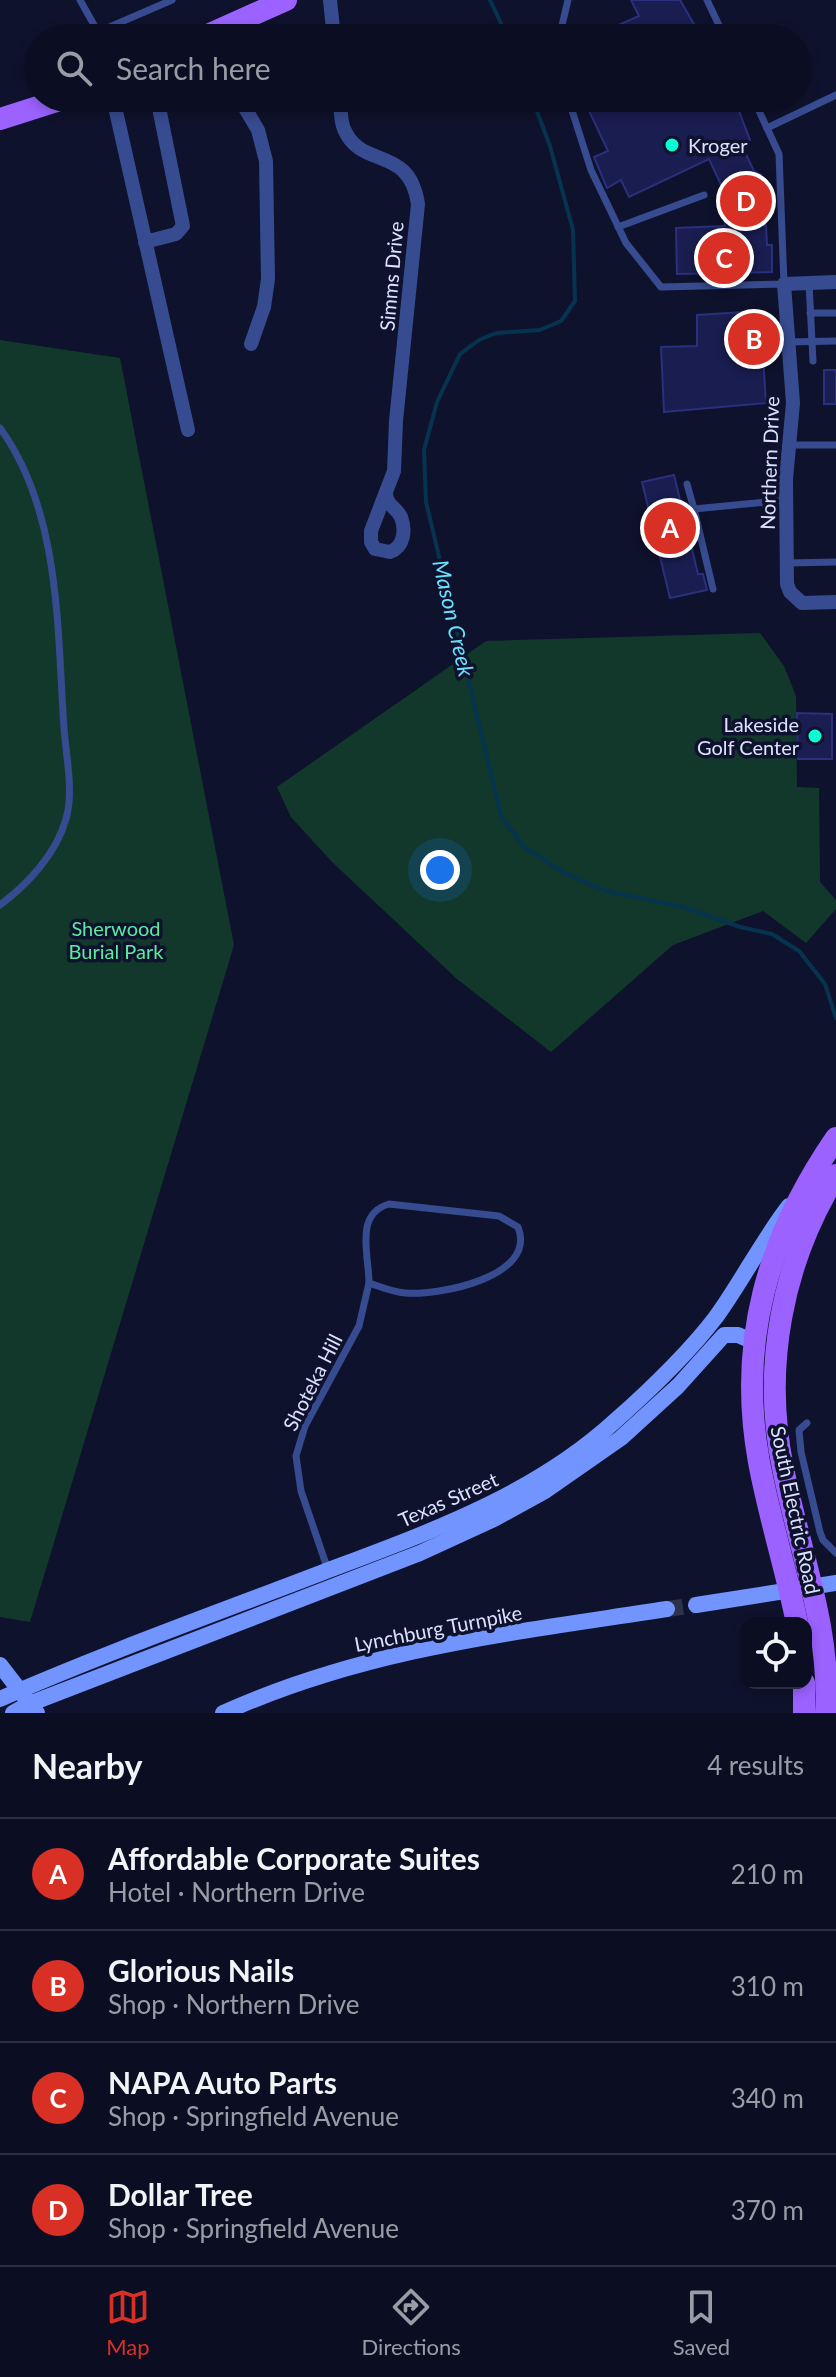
<!DOCTYPE html>
<meta charset="utf-8">
<style>
:root{--surface:#0b0e22;--page:#191c2f;--text:#f1f3f6;--muted:#9a9ca5;--line:#2b2e40;--accent:#d93025}
body{margin:0;font-family:Lato,sans-serif;background:var(--page);color:var(--text)}
.controls{position:absolute;right:24px;bottom:24px;display:grid;overflow:hidden;border-radius:16px;box-shadow:0 4px 12px #0003}
.controls button{width:72px;height:72px;display:grid;place-items:center;padding:0;border:0;border-bottom:2px solid var(--line);background:var(--surface);color:var(--text);font:40px sans-serif}
.you{position:absolute;left:440px;top:870px;width:28px;height:28px;margin:-20px;border:6px solid #fff;border-radius:50%;background:#1a73e8;box-shadow:0 0 0 12px #1a73e833}
.badge{display:grid;place-items:center;width:52px;height:52px;border-radius:50%;background:var(--accent);color:#fff;font-size:26px;font-weight:700}
.pin{position:absolute;translate:-50% -50%;border:4px solid #fff;box-shadow:0 2px 8px #0006}
.list{margin:0;padding:0;list-style:none}
h2{display:flex;justify-content:space-between;align-items:center;height:104px;margin:0;padding:0 32px;font-size:34px}
h2 small{font-size:26px;font-weight:400;color:var(--muted)}
.list li{display:grid;grid-template-columns:52px 1fr auto;gap:24px;align-items:center;box-sizing:border-box;height:112px;padding:0 32px;border-top:2px solid var(--line)}
.list b{display:block;font-size:30px;white-space:nowrap}
.list p{margin:0;font-size:26px;white-space:nowrap;color:var(--muted)}
.list em{font-size:26px;font-style:normal;color:var(--muted)}
.icon{flex:none;width:44px;height:44px;fill:none;stroke:currentColor;stroke-width:2;stroke-linecap:round;stroke-linejoin:round}
.map{position:relative;flex:none;width:836px;height:1713px;overflow:hidden}
.search{position:absolute;background:var(--surface);box-shadow:0 4px 12px #0003;left:24px;right:24px;top:24px;height:88px;display:flex;align-items:center;gap:20px;box-sizing:border-box;padding:0 28px;border-radius:44px;color:var(--muted);font-size:30px}
.sheet{height:552px;background:var(--surface)}
nav{display:flex;justify-content:space-around;align-items:center;box-sizing:border-box;height:112px;border-top:2px solid var(--line);background:var(--surface);font-size:22px;color:var(--muted)}
nav a{display:grid;justify-items:center;gap:4px}
nav .on{color:var(--accent)}
.map>svg:first-child{display:block}
.green{fill:#12382c}
.lines{fill:none;stroke-linecap:round;stroke-linejoin:round}
.stream{stroke:#06344f;stroke-width:4}
.building{fill:#1a1d50;stroke:#2a2f7e;stroke-width:2}
.secondary-tunnel{stroke:#2e314c;stroke-width:16;stroke-dasharray:16 8;stroke-linecap:butt}
.lane{stroke:#374b90;stroke-width:7}
.street{stroke:#374b90;stroke-width:14}
.secondary{stroke:#7294ff;stroke-width:16}
.primary{stroke:#9b62ff;stroke-width:22}
.poi-dot{fill:#07ffd6;stroke:#0f122d;stroke-width:3}
.labels{text-anchor:middle;dominant-baseline:central;stroke-width:7;stroke-linejoin:round;paint-order:stroke}
.poi-label{font-size:20px;fill:#dbe1ff;stroke:#0f122d;text-anchor:start}
.street-label{font-size:20px;fill:#dbe1ff;stroke:#0f122d}
.park-label{font-size:20px;fill:#5ceaa1;stroke:#0f122d}
.water-label{font-size:22px;font-style:italic;fill:#69e1ff;stroke:#0f122d}
</style>
<div class="map">
<svg width="836" height="1713" viewBox="0 0 836 1713">
<rect width="100%" height="100%" fill="#0f122d"/>
<g class="green">
<path d="M0,340L120,358L234,945L30,1622L0,1617Z"/>
<path d="M760,633L784,666L796,696L797,787L819,788L820,882L836,900V909L806,943L763,911L673,945L551,1052L457,979L332,862L291,817L277,787L486,641Z"/>
</g>
<g class="lines">
<g class="stream">
<path d="M490,0L508,38"/>
<path d="M532,98L550,146L573,230L575,301L561,321L540,330L496,333L479,340L460,354L437,402L424,450L426,502L501,816L524,847L566,874L606,891L683,907L740,927L772,934L799,951L825,984L836,1018"/>
</g>
</g>
<g class="building">
<path d="M631,0H680L702,38H589L639,16Z"/>
<path d="M583,98H734L750,140L741,144L754,171L761,175L756,179L758,226L766,225L767,245H772V272L677,274L676,228L725,226L723,189L709,159L629,197L621,180L607,188L594,157L608,151Z"/>
<path d="M760,311L766,403L664,412L661,347L697,346V315Z"/>
<rect x="824" y="370" width="12" height="34"/>
<path d="M674,475L698,574H703L707,590L670,598L642,482Z"/>
<path d="M797,713L832,714V759H798Z"/>
</g>
<g class="lines">
<path class="secondary-tunnel" d="M667,1609L696,1605"/>
<g class="lane">
<path d="M80,0L98,32L172,0"/>
<path d="M707,0L725,38"/>
<path d="M559,38L568,0"/>
<path d="M568,98L591,170L626,243L661,287L784,284L779,154L753,98"/>
<path d="M767,128L836,95"/>
<path d="M618,227L704,195"/>
<path d="M809,283L813,361"/>
<path d="M810,313H836"/>
<path d="M788,342L836,341"/>
<path d="M0,428C61,512 57,629 64,728C66,756 74,792 66,819C56,854 28,884 0,905"/>
<path d="M790,445H836"/>
<path d="M687,484L694,509"/>
<path d="M787,563L836,562"/>
<path d="M713,589L694,509L786,500"/>
<path d="M389,1204L499,1216L518,1227C538,1277 438,1296 405,1293C393,1292 381,1287 369,1283C369,1255 354,1214 389,1204Z"/>
<path d="M807,1423L799,1430L801,1452L820,1532L823,1540L836,1553"/>
<path d="M328,1570L301,1491L296,1456L305,1426L359,1326L369,1283"/>
</g>
<g class="street">
<path d="M330,0L334,38"/>
<path d="M113,98L188,430"/>
<path d="M239,98L258,130L266,161L268,279L264,307L251,344"/>
<path d="M340,98C341,108 340,120 344,129C361,170 409,144 418,204L396,421L394,471L371,531V542L375,549L390,552C404,547 406,530 401,517C396,507 387,506 386,494"/>
<path d="M145,242L176,234L183,226L157,98"/>
<path d="M836,282L784,284L793,403L786,479L787,584L790,592L802,603L836,602"/>
</g>
<g class="secondary">
<path d="M696,1605L836,1583"/>
<path d="M0,1665L37,1713"/>
<path d="M0,1699C105,1653 214,1614 321,1573C424,1534 532,1497 615,1421C650,1390 687,1355 716,1317C742,1281 762,1241 789,1206"/>
<path d="M13,1713L29,1704L420,1553L494,1519L545,1491L621,1438L678,1386L724,1335H738L754,1342"/>
<path d="M223,1713C367,1648 512,1633 667,1609"/>
</g>
<g class="primary">
<path d="M201,38L286,0"/>
<path d="M0,119L66,98"/>
<path d="M797,1623C786,1569 769,1516 759,1462C737,1341 768,1237 836,1138"/>
<path d="M804,1683V1713"/>
<path d="M826,1713C831,1628 799,1550 783,1468C762,1367 782,1262 836,1175"/>
</g>
</g>
<g class="poi-dot">
<circle cx="672" cy="145" r="8"/>
<circle cx="815" cy="736" r="8"/>
</g>
<g class="labels">
<g class="poi-label">
<text x="688" y="145">Kroger</text>
<text x="799" y="724" text-anchor="end">Lakeside<tspan x="799" dy="23">Golf Center</tspan></text>
</g>
<g class="street-label">
<text transform="translate(391 276) rotate(-85)">Simms Drive</text>
<text transform="translate(769 463) rotate(-88)">Northern Drive</text>
<text transform="translate(312 1382) rotate(-63)">Shoteka Hill</text>
<text transform="translate(448 1499) rotate(-24)">Texas Street</text>
<text transform="translate(796 1510) rotate(78)">South Electric Road</text>
<text transform="translate(438 1628) rotate(-11)">Lynchburg Turnpike</text>
</g>
<g class="park-label">
<text x="116" y="928">Sherwood<tspan x="116" dy="23">Burial Park</tspan></text>
</g>
<g class="water-label">
<text transform="translate(454 618) rotate(77)">Mason Creek</text>
</g>
</g>
</svg>
<div class="controls">
<button><svg class="icon" aria-label="locate" viewBox="0 0 24 24"><circle cx="12" cy="12" r="6"/><path d="M12 2v4M12 18v4M2 12h4M18 12h4"/></svg></button>
</div>
<div class="you"></div>
<div class="pin badge" style="left:670px;top:528px">A</div>
<div class="pin badge" style="left:754px;top:339px">B</div>
<div class="pin badge" style="left:724px;top:258px">C</div>
<div class="pin badge" style="left:746px;top:201px">D</div>
<div class="search"><svg class="icon" aria-label="search" viewBox="0 0 24 24"><circle cx="10" cy="10" r="6"/><path d="M15 15l6 6"/></svg>Search here</div>
</div>
<section class="sheet">
<h2>Nearby<small>4 results</small></h2>
<ul class="list">
<li><span class="badge">A</span><div><b>Affordable Corporate Suites</b><p>Hotel · Northern Drive</p></div><em>210 m</em></li>
<li><span class="badge">B</span><div><b>Glorious Nails</b><p>Shop · Northern Drive</p></div><em>310 m</em></li>
<li><span class="badge">C</span><div><b>NAPA Auto Parts</b><p>Shop · Springfield Avenue</p></div><em>340 m</em></li>
<li><span class="badge">D</span><div><b>Dollar Tree</b><p>Shop · Springfield Avenue</p></div><em>370 m</em></li>
</ul>
</section>
<nav>
<a class="on"><svg class="icon" aria-label="map" viewBox="0 0 24 24"><path d="M3 6l6-2 6 2 6-2v14l-6 2-6-2-6 2zM9 4v14M15 6v14"/></svg>Map</a>
<a><svg class="icon" aria-label="directions" viewBox="0 0 24 24"><path d="M12 3l9 9-9 9-9-9zM9 14v-3h6M13 9l2 2-2 2"/></svg>Directions</a>
<a><svg class="icon" aria-label="saved" viewBox="0 0 24 24"><path d="M7 4h10v16l-5-4-5 4z"/></svg>Saved</a>
</nav>
